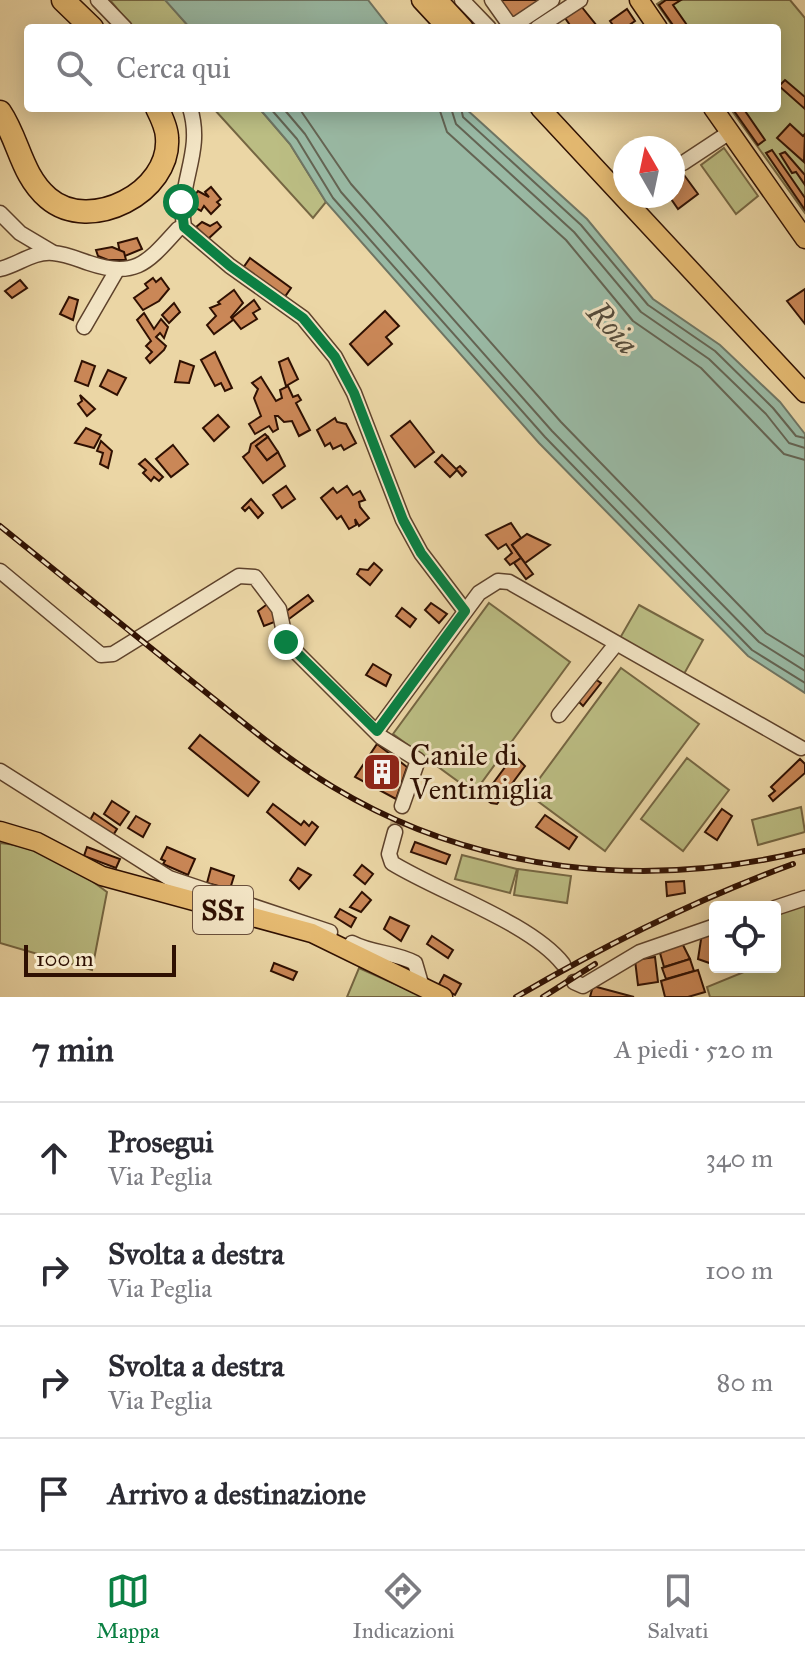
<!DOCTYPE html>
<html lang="it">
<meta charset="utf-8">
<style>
:root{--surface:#fff;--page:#f2f2f3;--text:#2b2b33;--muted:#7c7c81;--line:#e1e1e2;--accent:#0b8043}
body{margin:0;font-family:"IM FELL Great Primer",serif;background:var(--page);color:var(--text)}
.controls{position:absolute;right:24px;bottom:24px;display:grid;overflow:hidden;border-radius:8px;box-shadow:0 4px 20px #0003}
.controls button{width:72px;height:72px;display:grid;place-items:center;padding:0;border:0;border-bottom:2px solid var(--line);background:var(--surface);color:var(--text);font:40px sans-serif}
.compass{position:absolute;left:613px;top:136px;width:72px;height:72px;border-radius:50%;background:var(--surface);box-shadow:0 4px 20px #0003;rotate:351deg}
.scale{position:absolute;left:24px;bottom:20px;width:152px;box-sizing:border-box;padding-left:8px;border:4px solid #2f1002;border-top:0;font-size:22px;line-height:28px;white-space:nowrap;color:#2f1002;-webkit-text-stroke:6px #f2e4c4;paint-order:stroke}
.stop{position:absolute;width:24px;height:24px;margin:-18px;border:6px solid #0b8043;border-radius:50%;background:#fff}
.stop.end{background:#0b8043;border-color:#fff;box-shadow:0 2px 8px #0008}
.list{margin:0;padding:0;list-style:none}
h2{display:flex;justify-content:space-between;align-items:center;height:104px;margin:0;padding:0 32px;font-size:34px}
h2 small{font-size:26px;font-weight:400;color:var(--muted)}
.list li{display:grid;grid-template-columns:52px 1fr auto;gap:24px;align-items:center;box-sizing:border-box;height:112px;padding:0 32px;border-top:2px solid var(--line)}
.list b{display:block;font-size:30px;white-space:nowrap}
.list p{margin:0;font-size:26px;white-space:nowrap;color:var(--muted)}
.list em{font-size:26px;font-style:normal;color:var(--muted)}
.icon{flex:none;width:44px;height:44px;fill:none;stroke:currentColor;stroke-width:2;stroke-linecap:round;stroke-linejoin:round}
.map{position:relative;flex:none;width:805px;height:997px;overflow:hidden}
.search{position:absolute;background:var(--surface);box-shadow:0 4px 20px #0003;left:24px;right:24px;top:24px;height:88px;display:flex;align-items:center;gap:20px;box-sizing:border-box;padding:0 28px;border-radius:8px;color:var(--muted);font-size:30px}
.sheet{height:552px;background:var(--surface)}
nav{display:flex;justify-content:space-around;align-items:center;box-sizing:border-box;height:112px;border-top:2px solid var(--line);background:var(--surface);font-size:22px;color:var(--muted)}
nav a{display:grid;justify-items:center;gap:4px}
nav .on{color:var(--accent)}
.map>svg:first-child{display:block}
.green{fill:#bbbd83;stroke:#756642;stroke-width:2}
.water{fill:#99b9a4;stroke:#6f7563;stroke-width:2}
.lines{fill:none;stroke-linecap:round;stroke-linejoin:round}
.shore{stroke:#646453;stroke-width:2}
.building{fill:#ca8757;stroke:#2f1002;stroke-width:2}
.minor-tunnel{stroke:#c5ae84;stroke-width:14;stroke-dasharray:14 7;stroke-linecap:butt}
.minor-casing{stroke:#5e422b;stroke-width:17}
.major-casing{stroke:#2f1002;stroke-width:21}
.highway-casing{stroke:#2f1002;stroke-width:25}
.minor{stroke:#f2e4c4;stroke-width:14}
.major{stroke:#e6bb72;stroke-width:18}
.highway{stroke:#e6bb72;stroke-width:22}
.rail-casing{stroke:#2f1002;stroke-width:6}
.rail{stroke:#f2e4c4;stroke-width:3;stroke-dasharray:9;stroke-linecap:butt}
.route{stroke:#0b8043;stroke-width:10}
.labels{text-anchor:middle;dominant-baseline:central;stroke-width:6;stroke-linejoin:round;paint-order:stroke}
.shield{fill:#f2e4c4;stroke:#6a503c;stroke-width:2}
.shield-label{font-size:28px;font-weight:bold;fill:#2f1002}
.poi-label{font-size:30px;fill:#2f1002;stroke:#f2e4c4;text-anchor:start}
.water-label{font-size:32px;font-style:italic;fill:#544b3b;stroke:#f2e4c4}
</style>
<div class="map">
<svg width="805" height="997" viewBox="0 0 805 997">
<rect width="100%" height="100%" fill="#ebd6a5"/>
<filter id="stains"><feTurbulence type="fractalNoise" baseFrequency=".0025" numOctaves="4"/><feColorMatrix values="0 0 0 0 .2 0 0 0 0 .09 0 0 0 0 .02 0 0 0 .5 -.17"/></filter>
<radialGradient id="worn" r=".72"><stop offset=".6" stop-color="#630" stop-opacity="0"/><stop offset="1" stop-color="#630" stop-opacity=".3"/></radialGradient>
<g class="green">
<path d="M110,0H166L190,28H133Z"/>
<path d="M663,0H790L805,18V213L730,108H777V28H674L657,4Z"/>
<path d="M213,108H259L290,144L326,202L313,218Z"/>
<path d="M724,148L758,196L736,214L701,165Z"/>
<path d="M489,603L570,662L474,793L393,734Z"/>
<path d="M639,605L703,640L684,674L620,638Z"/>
<path d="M621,668L699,724L605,851L528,794Z"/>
<path d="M687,758L729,790L683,851L641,819Z"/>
<path d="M801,807L805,832L758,845L752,820Z"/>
<path d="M0,843C38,846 77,869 107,892L92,970L0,943Z"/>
<path d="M462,855L517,869L510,893L455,879Z"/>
<path d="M518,869L571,876L567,903L514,895Z"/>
<path d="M805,903V997H710L707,987L756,967H775V914Z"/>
<path d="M359,968L424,997H347Z"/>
</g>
<g class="water">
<path d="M165,0H368L390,28H190Z"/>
<path d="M259,108H465L587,219L653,299L720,345L780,402L805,434V693L748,656L539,443L326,202L290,144Z"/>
</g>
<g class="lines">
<g class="shore">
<path d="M270,108L297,139L333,198L545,437L752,650L805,683"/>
<path d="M283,108L305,134L341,192L552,431L759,642L805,671"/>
<path d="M299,108L351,184L561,422L766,633L805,657"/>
<path d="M439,108L447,132L566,240L633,321L701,368L784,454L805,460"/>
<path d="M451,108L456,124L574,232L641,312L709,359L766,414L789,443L805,448"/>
<path d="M461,108L463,117L581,225L648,305L715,351L773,408L796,436L805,438"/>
</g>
</g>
<g class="building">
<path d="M497,0H540L510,20Z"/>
<path d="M666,0H681L673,5L689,28H675L659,5Z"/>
<path d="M581,6L597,26L594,28H572L565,18Z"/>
<path d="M627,9L635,21L625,28H615L610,21Z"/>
<path d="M785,80L805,97V109L779,86Z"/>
<path d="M732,108H743L765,140L758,145Z"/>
<path d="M790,124L803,136L805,134L804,162L777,138Z"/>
<path d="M772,150L805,198V210L766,153Z"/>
<path d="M785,152L805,175V185L796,172L792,173L780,154Z"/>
<path d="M673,160L698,194L678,209L669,196H673Z"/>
<path d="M211,187L221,199L217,202L220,205L211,214L204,206L201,211L188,204L198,191L209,197L205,192Z"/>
<path d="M202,222L210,226L217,222L221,227L208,239L196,227Z"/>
<path d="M137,238L142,249L125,256L120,253L118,243Z"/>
<path d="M112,247L124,252L126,260H108L98,256L96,250Z"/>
<path d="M250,258L291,288L284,298L243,268Z"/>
<path d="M153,278L156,282L161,278L169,289L159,301L143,310L134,298L148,288L145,284Z"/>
<path d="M20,280L27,288L12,298L5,291Z"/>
<path d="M805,289V324L787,301Z"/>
<path d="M234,290L243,303L231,317L233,320L214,334L207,325L216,316L210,308L220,304L218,302Z"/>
<path d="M69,297L78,300L73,320L60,314Z"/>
<path d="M254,300L260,309L253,313L257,319L241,329L232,318Z"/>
<path d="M174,303L180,312L169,323L162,315Z"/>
<path d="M385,311L399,326L386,337L392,344L368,365L350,344Z"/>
<path d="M144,313L154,329L161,319L168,327L164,338L160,333L156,337L166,346L164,350L150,363L146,358L152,352L146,346L151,341L137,320Z"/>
<path d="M215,352L232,388L225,391L221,383L215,386L201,360Z"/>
<path d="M288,358L298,379L286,386L279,362Z"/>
<path d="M82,361L95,366L88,386L75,381Z"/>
<path d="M180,361L194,366L189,383L175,382Z"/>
<path d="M108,370L126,378L117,395L100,386Z"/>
<path d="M261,377L276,401L282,398L280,390L288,386L293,397L298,395L301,400L296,403L310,430L299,436L292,421L284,422L278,416H275L278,429L273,432L269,426L255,434L249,424L261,416L254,398L258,389L252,383Z"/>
<path d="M80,395L95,409L87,416L78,404L82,401Z"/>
<path d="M218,415L229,427L214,441L203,428Z"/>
<path d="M335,418L337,422L346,424L356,443L344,450L341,445L333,449L330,443L325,446L317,430Z"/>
<path d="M410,421L434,452L415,467L391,436Z"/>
<path d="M86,428L101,435L94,448L75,443Z"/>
<path d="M265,434L268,437L256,446L267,460L278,452L285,466L263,483L243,457L249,452L251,444Z"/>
<path d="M268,437L278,452L267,460L256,446Z"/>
<path d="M101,441L112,451L108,468L100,464L103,453L97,451Z"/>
<path d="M173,445L188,464L171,477L156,459Z"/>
<path d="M442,455L456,469L460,466L466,472L462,476L457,470L450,477L435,462Z"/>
<path d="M145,459L163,477L159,481L154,477L151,481L143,473L146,470L139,464Z"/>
<path d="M286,486L295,499L282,508L273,495Z"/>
<path d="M347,486L353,495L360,491L365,500L359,502L360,507L369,518L359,526L355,519L356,525L349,529L341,516L337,519L321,498L333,488L337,493Z"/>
<path d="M251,499L263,513L258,518L249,507L245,511L242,508Z"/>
<path d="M511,523L521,538L512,545L521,558L510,565L505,559L512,553L506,544L498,549L486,535Z"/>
<path d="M527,534L550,545L525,563L512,545Z"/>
<path d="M521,558L533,574L526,579L514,563Z"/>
<path d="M374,563L382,570L370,585L357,574L360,569L368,570Z"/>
<path d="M308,595L313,601L289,619L284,613Z"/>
<path d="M270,602L277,621L264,626L258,611Z"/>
<path d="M431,603L447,614L439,623L425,610Z"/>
<path d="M402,608L416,619L410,627L396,616Z"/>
<path d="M373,664L391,675L386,686L366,675Z"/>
<path d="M595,679L601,683L583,706L578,701Z"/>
<path d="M200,735L259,782L248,796L189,748Z"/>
<path d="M377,744L407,767L396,799L355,777Z"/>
<path d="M514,755L525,766L497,804L491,803L483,797Z"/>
<path d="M800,759L805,764V773L773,801L769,796L775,791L771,787Z"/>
<path d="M112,801L129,812L120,825L104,814Z"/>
<path d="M273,804L301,825L304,821L309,826L312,822L318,827L305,845L267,812Z"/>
<path d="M722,809L732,816L717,840L705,832Z"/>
<path d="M94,813L117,829L112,837L89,822Z"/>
<path d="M545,815L577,837L569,849L536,827Z"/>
<path d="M136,816L150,824L143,837L128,828Z"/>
<path d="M415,842L450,855L446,864L411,852Z"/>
<path d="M87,847L120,859L116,868L84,856Z"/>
<path d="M167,847L195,859L188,875L163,864L165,861L161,859Z"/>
<path d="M362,865L373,874L365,884L354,875Z"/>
<path d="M211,868L234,876L230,889L207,883Z"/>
<path d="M298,868L311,875L299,889L290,880Z"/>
<path d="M684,881L685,893L667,896L666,882Z"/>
<path d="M362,892L371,900L361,912L350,907Z"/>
<path d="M340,909L356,918L351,927L335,917Z"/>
<path d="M390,917L409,926L401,941L384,929Z"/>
<path d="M715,930V965L698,959L702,933Z"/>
<path d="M432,936L453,950L448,958L427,944Z"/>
<path d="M682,943L690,959L664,967L660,953Z"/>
<path d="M655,957L658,982L638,985L635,960Z"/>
<path d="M690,959L694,971L666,979L662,968Z"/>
<path d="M274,963L297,972L293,980L271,971Z"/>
<path d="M698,970L705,992L688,997H665L661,981Z"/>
<path d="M444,975L461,984L455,995L438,986Z"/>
<path d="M593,986L634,997H590Z"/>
</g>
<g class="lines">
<path class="minor-tunnel" d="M395,832L402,806"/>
<defs>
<g id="minor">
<path d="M98,0L125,28"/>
<path d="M462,0L489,28"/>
<path d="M492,0L509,24H516L552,0"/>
<path d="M537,28L580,0"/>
<path d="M190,108C204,153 177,182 184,227L230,266L303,318L335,357L354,393L403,520L421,553L465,611"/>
<path d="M683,163L730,132"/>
<path d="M0,213L20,233L52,252"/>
<path d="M0,269C18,265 33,251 53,253C66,254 77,259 89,263C136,279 148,262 178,229L184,227"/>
<path d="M84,327L117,270"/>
<path d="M0,571L101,655L113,654L239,576L255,577L279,609L286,642L381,737L418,760L402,806"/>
<path d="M559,715L616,644"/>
<path d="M377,731L479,593L498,581L509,582L801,748"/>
<path d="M0,771L169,878L330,932"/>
<path d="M395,832L389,854L392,863C439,892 531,923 563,964"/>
<path d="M775,908L805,898"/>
<path d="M352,943C373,954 395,952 415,963L422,987"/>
<path d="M574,982L583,986L640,952L715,926"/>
</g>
<g id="major">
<path d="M421,0L447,28"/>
<path d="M438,0L464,28"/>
<path d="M639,0L658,28"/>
<path d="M540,108L805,393"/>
<path d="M713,108L805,239"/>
<path d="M0,831L37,842L102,876L312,933L443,997"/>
</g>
<g id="highway">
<path d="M63,0L92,28"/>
<path d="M0,112C19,140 21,175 48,198C90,234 171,192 167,138C167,128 161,116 157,108"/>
</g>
</defs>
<use href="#minor" class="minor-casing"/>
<use href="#major" class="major-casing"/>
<use href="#highway" class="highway-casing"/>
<use href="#minor" class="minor"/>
<use href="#major" class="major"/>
<use href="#highway" class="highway"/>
<defs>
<g id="rail">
<path d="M0,526C64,578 128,630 193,682C238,718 283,757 333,787C475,873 646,890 805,851"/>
<path d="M516,997C605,945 697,899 793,864"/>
<path d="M543,997L595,964"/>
</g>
</defs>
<use href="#rail" class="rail-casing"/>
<use href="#rail" class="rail"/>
</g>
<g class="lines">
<path class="route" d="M181,202L184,227L230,266L303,318L335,357L354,393L403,520L421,553L465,611L377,731L286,642"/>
</g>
<defs>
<symbol id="building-square" viewBox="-11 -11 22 22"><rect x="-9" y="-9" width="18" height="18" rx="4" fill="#8f2418" stroke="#f2e4c4"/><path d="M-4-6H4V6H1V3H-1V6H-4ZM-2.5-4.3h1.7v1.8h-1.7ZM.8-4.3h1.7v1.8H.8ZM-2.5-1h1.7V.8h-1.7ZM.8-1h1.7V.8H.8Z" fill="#fff"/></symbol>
</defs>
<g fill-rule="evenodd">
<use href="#building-square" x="360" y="750" width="44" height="44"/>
</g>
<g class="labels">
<rect class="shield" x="193" y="886" width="60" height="48" rx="6"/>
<g class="shield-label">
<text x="223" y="910">SS1</text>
</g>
<g class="poi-label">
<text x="410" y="755">Canile di<tspan x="410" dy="34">Ventimiglia</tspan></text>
</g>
<g class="water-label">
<text transform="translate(613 328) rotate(47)">Roia</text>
</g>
</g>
<rect width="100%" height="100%" filter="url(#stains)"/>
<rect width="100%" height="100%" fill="url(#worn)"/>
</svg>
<div class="controls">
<button><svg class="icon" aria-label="locate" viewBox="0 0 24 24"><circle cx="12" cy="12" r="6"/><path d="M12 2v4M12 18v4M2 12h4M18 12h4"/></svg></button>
</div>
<svg class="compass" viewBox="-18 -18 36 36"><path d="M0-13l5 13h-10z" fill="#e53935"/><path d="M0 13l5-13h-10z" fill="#7c7c81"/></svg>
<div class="scale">100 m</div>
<div class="stop" style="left:181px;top:202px"></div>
<div class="stop end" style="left:286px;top:642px"></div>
<div class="search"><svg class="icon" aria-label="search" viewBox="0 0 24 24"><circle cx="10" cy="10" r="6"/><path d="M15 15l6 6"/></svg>Cerca qui</div>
</div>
<section class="sheet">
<h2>7 min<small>A piedi · 520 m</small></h2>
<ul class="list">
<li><svg class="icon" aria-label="ahead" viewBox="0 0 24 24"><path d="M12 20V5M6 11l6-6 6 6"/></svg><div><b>Prosegui</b><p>Via Peglia</p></div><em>340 m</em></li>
<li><svg class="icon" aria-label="right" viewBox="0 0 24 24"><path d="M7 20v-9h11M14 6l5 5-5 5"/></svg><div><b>Svolta a destra</b><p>Via Peglia</p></div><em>100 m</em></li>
<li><svg class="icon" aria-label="right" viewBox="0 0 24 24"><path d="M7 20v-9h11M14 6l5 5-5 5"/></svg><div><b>Svolta a destra</b><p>Via Peglia</p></div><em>80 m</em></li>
<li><svg class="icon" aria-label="arrive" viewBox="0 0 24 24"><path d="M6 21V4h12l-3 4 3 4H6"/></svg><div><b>Arrivo a destinazione</b></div></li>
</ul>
</section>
<nav>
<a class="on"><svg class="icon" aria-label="map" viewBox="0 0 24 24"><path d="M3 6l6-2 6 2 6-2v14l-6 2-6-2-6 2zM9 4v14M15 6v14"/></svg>Mappa</a>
<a><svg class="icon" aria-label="directions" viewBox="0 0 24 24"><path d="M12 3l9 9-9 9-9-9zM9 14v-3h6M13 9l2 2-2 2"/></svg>Indicazioni</a>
<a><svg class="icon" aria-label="saved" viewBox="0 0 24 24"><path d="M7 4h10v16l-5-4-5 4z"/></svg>Salvati</a>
</nav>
